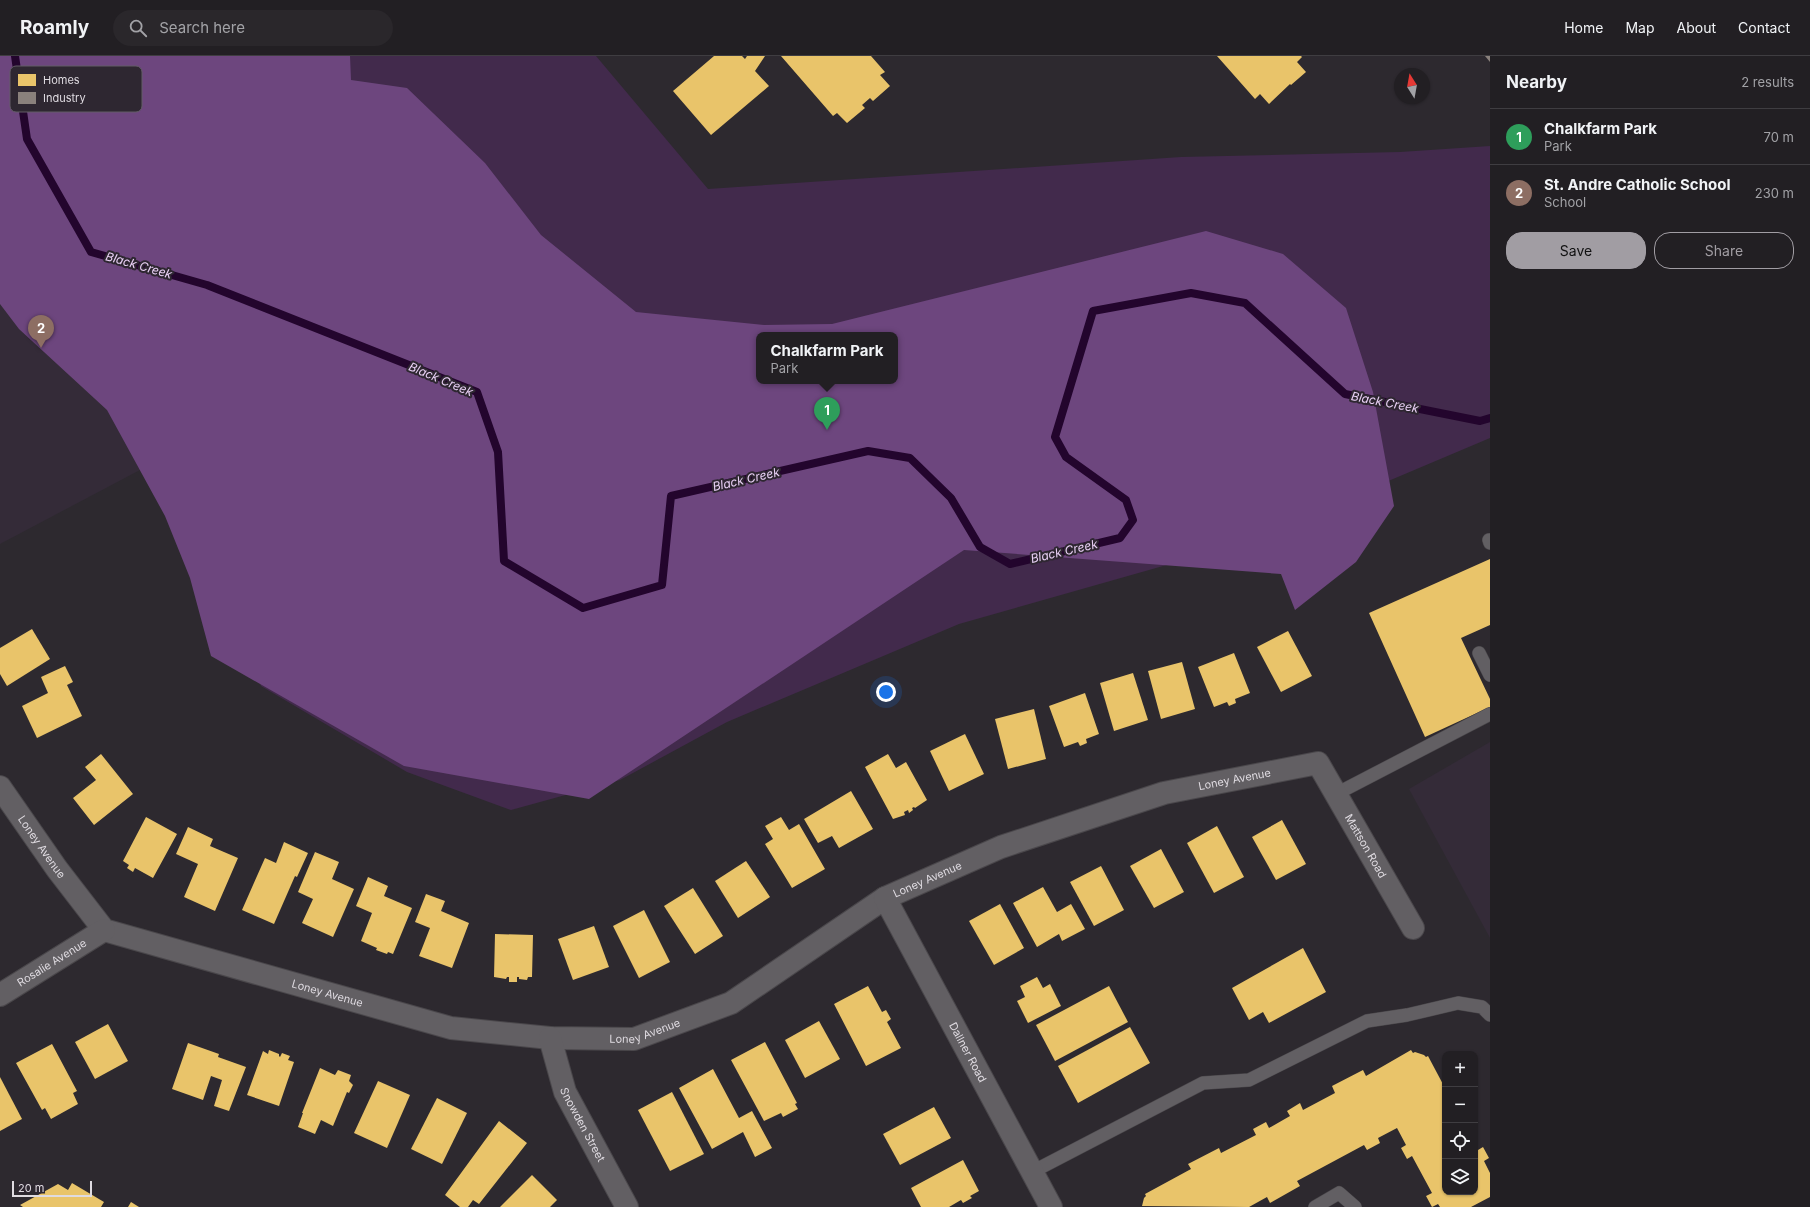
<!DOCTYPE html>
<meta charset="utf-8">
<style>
:root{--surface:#221f23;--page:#2a272b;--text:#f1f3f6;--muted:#a2a2a6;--line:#3f3d41;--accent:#a19da3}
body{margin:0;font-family:Inter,sans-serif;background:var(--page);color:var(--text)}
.controls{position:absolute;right:12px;bottom:12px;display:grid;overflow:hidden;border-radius:8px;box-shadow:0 1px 3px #0004}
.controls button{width:36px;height:36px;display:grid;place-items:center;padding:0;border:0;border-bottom:1px solid var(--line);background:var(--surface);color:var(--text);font:20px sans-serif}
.compass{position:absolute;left:1394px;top:12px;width:36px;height:36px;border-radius:50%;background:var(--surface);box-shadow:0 1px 3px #0004;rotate:349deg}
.scale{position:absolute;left:12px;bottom:10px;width:80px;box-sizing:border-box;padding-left:4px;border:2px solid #dfdbe1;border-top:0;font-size:11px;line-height:14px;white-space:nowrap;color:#dfdbe1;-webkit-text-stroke:3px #2e2731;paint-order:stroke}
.you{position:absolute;left:886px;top:636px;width:14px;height:14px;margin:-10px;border:3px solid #fff;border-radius:50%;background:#1a73e8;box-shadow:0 0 0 6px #1a73e833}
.badge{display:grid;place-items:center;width:26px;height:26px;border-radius:50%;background:var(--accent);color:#fff;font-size:13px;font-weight:700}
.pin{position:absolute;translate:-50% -33px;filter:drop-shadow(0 1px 2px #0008)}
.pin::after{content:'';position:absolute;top:21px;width:14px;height:12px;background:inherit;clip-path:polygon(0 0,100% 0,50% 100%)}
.popup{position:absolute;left:756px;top:276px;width:142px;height:52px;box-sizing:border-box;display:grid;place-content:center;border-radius:8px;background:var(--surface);filter:drop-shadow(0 1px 3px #0005);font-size:13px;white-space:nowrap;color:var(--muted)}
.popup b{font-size:15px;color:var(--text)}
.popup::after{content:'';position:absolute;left:50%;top:100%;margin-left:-8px;border:8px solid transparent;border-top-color:var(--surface)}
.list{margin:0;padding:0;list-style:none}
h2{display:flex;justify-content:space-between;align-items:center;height:52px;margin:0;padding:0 16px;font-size:17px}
h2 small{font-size:13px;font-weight:400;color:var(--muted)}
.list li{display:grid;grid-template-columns:26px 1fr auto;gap:12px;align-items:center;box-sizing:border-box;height:56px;padding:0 16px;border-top:1px solid var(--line)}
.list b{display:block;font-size:15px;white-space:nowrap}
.list p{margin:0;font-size:13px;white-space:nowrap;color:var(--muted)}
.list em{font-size:13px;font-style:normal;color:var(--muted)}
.actions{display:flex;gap:8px;padding:12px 16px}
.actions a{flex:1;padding:9px 0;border:1px solid var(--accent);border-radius:16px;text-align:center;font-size:14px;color:var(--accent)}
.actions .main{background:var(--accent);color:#111}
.icon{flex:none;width:22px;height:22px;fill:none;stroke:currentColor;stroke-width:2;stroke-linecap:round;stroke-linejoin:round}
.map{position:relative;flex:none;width:1490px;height:1151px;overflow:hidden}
header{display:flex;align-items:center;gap:24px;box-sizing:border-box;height:56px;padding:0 20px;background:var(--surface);border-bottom:1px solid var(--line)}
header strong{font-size:19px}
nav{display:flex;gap:22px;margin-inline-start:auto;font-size:14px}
.search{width:280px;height:36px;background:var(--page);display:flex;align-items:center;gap:10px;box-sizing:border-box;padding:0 14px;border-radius:22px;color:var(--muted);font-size:15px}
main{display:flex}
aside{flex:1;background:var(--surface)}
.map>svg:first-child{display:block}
.built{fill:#342b38}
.green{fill:#422a4c;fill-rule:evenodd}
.forest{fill:#6d467e;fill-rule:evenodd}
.homes{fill:#e9c46a}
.industry{fill:#8a817c}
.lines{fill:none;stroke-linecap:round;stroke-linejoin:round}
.stream{stroke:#23052d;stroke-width:8}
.service-casing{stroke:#4a474b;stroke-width:14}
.minor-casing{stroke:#4a474b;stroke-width:24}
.service{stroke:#625f63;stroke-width:13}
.minor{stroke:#625f63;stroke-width:22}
.labels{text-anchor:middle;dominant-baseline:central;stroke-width:4;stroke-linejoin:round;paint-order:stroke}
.street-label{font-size:11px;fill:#dfdbe1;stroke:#2e2731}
.water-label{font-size:12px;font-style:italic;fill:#ead1f6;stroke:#2e2731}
.key{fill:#2e2731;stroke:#635d66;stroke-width:1}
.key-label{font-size:11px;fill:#dfdbe1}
</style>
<header>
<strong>Roamly</strong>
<div class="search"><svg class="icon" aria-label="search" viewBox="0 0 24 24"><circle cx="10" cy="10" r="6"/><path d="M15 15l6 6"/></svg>Search here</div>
<nav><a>Home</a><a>Map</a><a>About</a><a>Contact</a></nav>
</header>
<main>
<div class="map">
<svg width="1490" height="1151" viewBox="0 0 1490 1151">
<rect width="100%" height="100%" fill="#2d292f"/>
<g class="built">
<path d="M0,212L174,396L0,488Z"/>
<path d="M1490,686V882L1409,733Z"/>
</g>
<path class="green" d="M0,0H596L708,133L1181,101L1400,96L1490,90V382L1237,489L959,568L727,666L620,724L511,754L407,716L261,630L174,396ZM759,279H895V325H759Z"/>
<path class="forest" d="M0,0H350L351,24L407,32L485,107L541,179L636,256L764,269L832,268L1206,175L1283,198L1346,252L1373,336L1394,450L1356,506L1295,554L1281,518L964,494L589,743L404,710L211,600L190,522L165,460L107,354L19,273L0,248ZM759,279H895V325H759Z"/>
<g class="homes">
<path d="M714,0H742L745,3L747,0H765L755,15L769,30L711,79L673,35Z"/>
<path d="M781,0H871L885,16L880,19L890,30L873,45L870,42L862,49L865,52L847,67L837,57L833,60Z"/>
<path d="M1217,0H1301L1302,1L1297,6L1306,16L1291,29L1290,28L1269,48L1260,38L1255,43Z"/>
<path d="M1490,503V569L1461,582L1490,643V651L1425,681L1369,557Z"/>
<path d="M32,573L50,603L7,630L0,618V592Z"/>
<path d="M1288,575L1312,620L1281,636L1257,591Z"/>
<path d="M1234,597L1250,637L1235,643L1236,647L1229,650L1227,646L1214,651L1198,611Z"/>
<path d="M1182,606L1195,653L1161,663L1148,615Z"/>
<path d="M65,610L73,626L67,629L82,660L37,682L22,650L48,637L41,621Z"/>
<path d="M1133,617L1148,664L1114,675L1100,627Z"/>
<path d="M1085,637L1099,678L1086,683L1087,687L1080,690L1078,686L1064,691L1049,650Z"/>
<path d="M1034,653L1046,703L1008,713L995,663Z"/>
<path d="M965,678L984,718L949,735L930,695Z"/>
<path d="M101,698L133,738L94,769L73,742L96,724L85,711Z"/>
<path d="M888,698L896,712L906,706L927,744L915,752L914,751L912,752L913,754L909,757L908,754L904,756L905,759L893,763L865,711Z"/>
<path d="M851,735L873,773L839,792L832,780L818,787L804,763Z"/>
<path d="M146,761L177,778L153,822L135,812L133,816L127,812L129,809L123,805Z"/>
<path d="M781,761L789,774L799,768L825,813L792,832L765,788L773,783L765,770Z"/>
<path d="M1282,764L1306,808L1276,824L1252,781Z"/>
<path d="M1217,770L1244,821L1214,837L1187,787Z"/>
<path d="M188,771L213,783L210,790L238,802L215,855L184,841L198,808L176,798Z"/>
<path d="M284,786L308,797L297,821L295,820L274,868L242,854L265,802L276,807Z"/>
<path d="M1161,793L1184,836L1154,852L1130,810Z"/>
<path d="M315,796L339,806L332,823L354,833L333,881L302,867L313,843L298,836Z"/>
<path d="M746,805L770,841L738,862L715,825Z"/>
<path d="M1101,810L1124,854L1094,870L1070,826Z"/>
<path d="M368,821L388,830L384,840L412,852L393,898L388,896L387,898L376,894L377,892L361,885L372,857L356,850Z"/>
<path d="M1043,831L1057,856L1071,848L1085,873L1062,885L1059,878L1037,891L1013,847Z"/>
<path d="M693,832L723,880L695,898L664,850Z"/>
<path d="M426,838L445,845L441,855L469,867L452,912L419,900L430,872L415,866Z"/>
<path d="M1000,848L1024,892L994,909L969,865Z"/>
<path d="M644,854L670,906L639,922L613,870Z"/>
<path d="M594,870L609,911L573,924L558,883Z"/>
<path d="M495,878L533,879L532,921H528L527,924L519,923V921H517V926H509V921H507L506,923L494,921Z"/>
<path d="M1303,892L1326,936L1269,967L1263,956L1249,964L1232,932Z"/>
<path d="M1037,921L1043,932L1050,928L1061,950L1028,967L1017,945L1025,941L1020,930Z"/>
<path d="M868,930L882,956L886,954L891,963L887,966L901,992L866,1010L834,948Z"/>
<path d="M1109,930L1128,966L1055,1005L1036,969Z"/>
<path d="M819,965L840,1003L805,1022L785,984Z"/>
<path d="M108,968L128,1005L95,1023L75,986Z"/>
<path d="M1130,971L1150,1007L1078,1047L1058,1010Z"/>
<path d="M765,986L797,1047L795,1048L798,1053L783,1061L781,1057L764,1065L731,1004Z"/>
<path d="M188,987L219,998L218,1001L246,1011L229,1055L214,1050L222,1024L211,1020L203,1044L172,1033Z"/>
<path d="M52,988L77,1035L73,1037L78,1048L51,1063L45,1052L42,1054L16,1007Z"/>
<path d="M269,994L279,998V1000L280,1001L282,997L290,1000L288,1004L294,1006L279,1050L247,1039L263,995L268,998Z"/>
<path d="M1411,994L1413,997L1415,996L1424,999L1426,1001L1428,1000L1445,1032V1136H1475V1088L1478,1094L1483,1091L1489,1102L1484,1105L1490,1117V1141L1471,1151H1440L1438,1148L1432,1151L1426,1140L1432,1137L1412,1100L1407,1103L1401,1092L1406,1089L1397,1072L1378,1082L1380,1087L1367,1094L1364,1089L1297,1125L1300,1130L1270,1147L1267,1141L1249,1151L1142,1150L1144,1142L1146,1140L1145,1138L1191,1113L1188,1108L1219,1092L1221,1097L1256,1079L1253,1073L1266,1066L1269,1072L1290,1060L1287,1055L1300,1047L1303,1054L1335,1037L1332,1030L1363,1014L1366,1020Z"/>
<path d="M320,1012L335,1019L338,1014L351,1019L349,1025L353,1029L349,1037L347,1036L333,1070L321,1064L315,1078L298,1071L303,1057H302Z"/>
<path d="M713,1013L739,1062L752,1055L772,1092L755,1101L743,1076L712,1093L679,1032Z"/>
<path d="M0,1021L22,1063L0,1075Z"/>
<path d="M378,1025L410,1039L387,1092L354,1077Z"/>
<path d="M672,1036L704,1098L670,1115L638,1054Z"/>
<path d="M437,1042L467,1057L442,1108L411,1093Z"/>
<path d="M934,1051L951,1082L900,1109L883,1078Z"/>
<path d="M499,1065L527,1087L479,1148L473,1144L468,1151H460L445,1139Z"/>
<path d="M963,1104L979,1135L970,1140L972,1142L963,1147L961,1144L949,1151H921L911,1132Z"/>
<path d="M532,1119L557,1144L550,1151H500Z"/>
<path d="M72,1127L104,1146L101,1151H23L20,1149L58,1128L68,1134Z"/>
<path d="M131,1146L139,1151H128Z"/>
</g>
<path class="industry" d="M1485,0H1490V6Z"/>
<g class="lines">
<path class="stream" d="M15,0L27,83L91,196L207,229L477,336L498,396L504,505L583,552L662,529L671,440L868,395L910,402L951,442L980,491L1010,508L1120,482L1133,464L1126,444L1066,401L1055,381L1093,255L1191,237L1245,247L1345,338L1480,365L1490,362"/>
<defs>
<g id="service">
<path d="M1489,484L1490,487"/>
<path d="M1479,597L1490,619"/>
<path d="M1336,738L1490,658"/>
<path d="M1032,1116L1203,1027L1249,1024L1367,965L1407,959L1458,947L1482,951L1490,959"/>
<path d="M1315,1151L1339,1137L1355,1151"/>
</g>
<g id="minor">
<path id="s1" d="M0,731L57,813L104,874L451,972L550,982L634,983L731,947L885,842L1001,791L1164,737L1318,707L1413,872"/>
<path id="s2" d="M885,842L1051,1151"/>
<path id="s3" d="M0,939L104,874"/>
<path id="s4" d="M550,982L565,1036L627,1151"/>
</g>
</defs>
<use href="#service" class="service-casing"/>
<use href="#minor" class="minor-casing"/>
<use href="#service" class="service"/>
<use href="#minor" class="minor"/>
</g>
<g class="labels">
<g class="street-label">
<text stroke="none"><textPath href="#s1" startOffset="1381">Loney Avenue</textPath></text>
<text stroke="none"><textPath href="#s1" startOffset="1562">Mattson Road</textPath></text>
<text stroke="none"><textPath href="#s1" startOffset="73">Loney Avenue</textPath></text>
<text stroke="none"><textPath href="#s1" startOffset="1057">Loney Avenue</textPath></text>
<text stroke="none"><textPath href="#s3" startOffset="61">Rosalie Avenue</textPath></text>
<text stroke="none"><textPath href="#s1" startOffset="409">Loney Avenue</textPath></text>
<text stroke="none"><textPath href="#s1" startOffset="733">Loney Avenue</textPath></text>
<text stroke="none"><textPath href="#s2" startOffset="175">Dallner Road</textPath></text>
<text stroke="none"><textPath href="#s4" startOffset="93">Snowden Street</textPath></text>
</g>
<g class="water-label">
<text transform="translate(139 209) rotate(16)">Black Creek</text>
<text transform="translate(441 323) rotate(23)">Black Creek</text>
<text transform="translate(1385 346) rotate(11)">Black Creek</text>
<text transform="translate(746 423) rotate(-13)">Black Creek</text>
<text transform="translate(1064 495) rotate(-13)">Black Creek</text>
</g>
</g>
<rect x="10" y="10" width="132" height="46" rx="6" class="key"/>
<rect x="18" y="18" width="18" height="12" fill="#e9c46a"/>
<rect x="18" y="36" width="18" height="12" fill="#8a817c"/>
<g class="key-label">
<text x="43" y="28">Homes</text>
<text x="43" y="46">Industry</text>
</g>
</svg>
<div class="controls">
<button>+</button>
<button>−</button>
<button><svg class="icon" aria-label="locate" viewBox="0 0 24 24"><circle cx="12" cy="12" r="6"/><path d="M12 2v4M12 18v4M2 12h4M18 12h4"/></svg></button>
<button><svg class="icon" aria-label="layers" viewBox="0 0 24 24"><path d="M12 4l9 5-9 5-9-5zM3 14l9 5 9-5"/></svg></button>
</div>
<svg class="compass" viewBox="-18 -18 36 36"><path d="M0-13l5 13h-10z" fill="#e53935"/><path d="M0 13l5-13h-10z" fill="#a2a2a6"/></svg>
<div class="scale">20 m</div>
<div class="you"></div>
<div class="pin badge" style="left:827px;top:374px;background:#2e9e5b">1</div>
<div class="popup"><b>Chalkfarm Park</b>Park</div>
<div class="pin badge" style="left:41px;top:292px;background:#8d6e63">2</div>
</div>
<aside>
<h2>Nearby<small>2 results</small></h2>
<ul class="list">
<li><span class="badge" style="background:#2e9e5b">1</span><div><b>Chalkfarm Park</b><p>Park</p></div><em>70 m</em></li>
<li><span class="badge" style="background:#8d6e63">2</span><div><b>St. Andre Catholic School</b><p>School</p></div><em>230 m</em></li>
</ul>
<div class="actions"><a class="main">Save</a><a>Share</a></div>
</aside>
</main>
